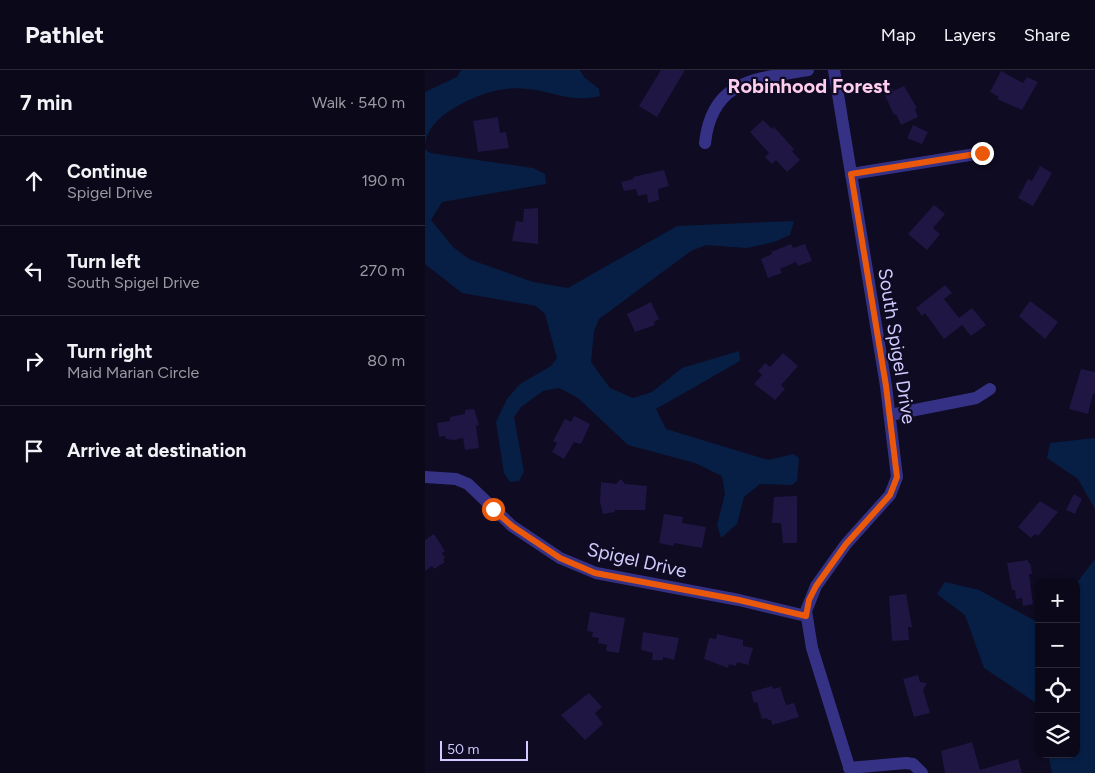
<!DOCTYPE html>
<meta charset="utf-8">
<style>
:root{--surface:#0b081a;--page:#191627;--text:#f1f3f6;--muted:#9a9aa2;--line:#2b2939}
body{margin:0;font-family:Figtree,sans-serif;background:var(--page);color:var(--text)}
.controls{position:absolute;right:15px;bottom:15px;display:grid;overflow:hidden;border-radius:10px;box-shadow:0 1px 4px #0004}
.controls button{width:45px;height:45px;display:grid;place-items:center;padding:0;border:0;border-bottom:1px solid var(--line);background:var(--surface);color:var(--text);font:25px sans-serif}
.scale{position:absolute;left:15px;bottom:12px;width:88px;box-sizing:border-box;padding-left:5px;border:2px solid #d1ccff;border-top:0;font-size:14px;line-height:18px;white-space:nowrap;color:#d1ccff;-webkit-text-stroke:4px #0f0b22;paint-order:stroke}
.stop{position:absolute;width:15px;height:15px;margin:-11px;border:4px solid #ea580c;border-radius:50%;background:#fff}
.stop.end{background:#ea580c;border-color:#fff;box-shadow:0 1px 5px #0008}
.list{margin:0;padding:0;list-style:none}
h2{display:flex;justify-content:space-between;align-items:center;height:65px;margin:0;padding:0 20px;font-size:21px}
h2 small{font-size:16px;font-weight:400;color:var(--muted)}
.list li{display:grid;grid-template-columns:32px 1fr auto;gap:15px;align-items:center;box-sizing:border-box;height:90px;padding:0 20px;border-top:1px solid var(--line)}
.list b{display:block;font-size:19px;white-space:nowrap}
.list p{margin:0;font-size:16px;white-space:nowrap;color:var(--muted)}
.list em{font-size:16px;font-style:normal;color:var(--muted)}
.icon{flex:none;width:28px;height:28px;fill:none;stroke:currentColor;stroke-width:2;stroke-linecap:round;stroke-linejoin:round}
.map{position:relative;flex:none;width:670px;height:703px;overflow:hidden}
header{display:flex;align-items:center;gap:30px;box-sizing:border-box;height:70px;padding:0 25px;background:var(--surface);border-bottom:1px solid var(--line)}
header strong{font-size:24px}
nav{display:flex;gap:28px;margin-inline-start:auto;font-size:18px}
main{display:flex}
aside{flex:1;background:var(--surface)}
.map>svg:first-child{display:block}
.water{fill:#071f45}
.building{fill:#1f1644}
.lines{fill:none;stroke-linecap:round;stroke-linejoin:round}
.minor{stroke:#353285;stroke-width:12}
.route{stroke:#ea580c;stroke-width:6}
.labels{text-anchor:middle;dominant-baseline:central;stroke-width:4.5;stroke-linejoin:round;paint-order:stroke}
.street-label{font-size:19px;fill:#d1ccff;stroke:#0f0b22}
.neighbourhood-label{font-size:20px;font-weight:bold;fill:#ffceee;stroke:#0f0b22}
</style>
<header>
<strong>Pathlet</strong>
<nav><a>Map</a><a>Layers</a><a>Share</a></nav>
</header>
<main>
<aside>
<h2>7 min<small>Walk · 540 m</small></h2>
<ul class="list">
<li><svg class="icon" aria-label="ahead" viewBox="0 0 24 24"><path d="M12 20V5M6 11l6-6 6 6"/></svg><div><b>Continue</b><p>Spigel Drive</p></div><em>190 m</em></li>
<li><svg class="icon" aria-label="left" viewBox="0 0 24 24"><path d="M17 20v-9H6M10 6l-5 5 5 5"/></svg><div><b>Turn left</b><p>South Spigel Drive</p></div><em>270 m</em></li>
<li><svg class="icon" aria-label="right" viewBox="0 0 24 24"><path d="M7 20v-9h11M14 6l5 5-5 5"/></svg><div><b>Turn right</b><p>Maid Marian Circle</p></div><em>80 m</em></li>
<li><svg class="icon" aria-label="arrive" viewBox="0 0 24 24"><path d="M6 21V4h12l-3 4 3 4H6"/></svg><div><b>Arrive at destination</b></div></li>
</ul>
</aside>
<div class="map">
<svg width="670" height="703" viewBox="0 0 670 703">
<rect width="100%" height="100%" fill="#0f0b22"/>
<g class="water">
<path d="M36,0H155L159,7L174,19L175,26C146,33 131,22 103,19C76,15 48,26 26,40C13,48 1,60 0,76V22L32,7Z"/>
<path d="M0,79L5,83L108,98L120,104L121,114L17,132L6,150L28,177L44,189L108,212L143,218L252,156L369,151L365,165L349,172L322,178L281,175L266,181L174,249L169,261L166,292L185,318L208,328L227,322L257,298L314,281L315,291L231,339L241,359L343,390L369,384L374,388L372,411L367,415L335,414L319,427L312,454L296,468L292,455L300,424L297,406L270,393L203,375L153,328L134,318L118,321L96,337L89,347L99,402L94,411L85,412L79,403L71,352L82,329L95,314L126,296L132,288L120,244L111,236L37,223L0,194Z"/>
<path d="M670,368V439L653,409L622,388L625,373Z"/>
<path d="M670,489V703H627L623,684H651V514Z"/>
<path d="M520,512L554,520L614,553V635L559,598L540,545L512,524Z"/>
</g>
<g class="building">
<path d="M236,0H260L232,47L214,36Z"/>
<path d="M576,1L598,13L602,7L613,12L597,40L572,29L574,27L565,22Z"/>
<path d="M479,16L492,38L490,39L493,47L476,55L471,44L469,45L458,21L467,18L468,21Z"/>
<path d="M73,47L75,63L81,62L84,78L53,82L48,51Z"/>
<path d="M338,50L347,59L349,57L369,79L367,81L375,90L362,102L351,90L347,94L340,87L344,83L325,62Z"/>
<path d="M488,55L503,62L497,74L482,68Z"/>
<path d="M615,96L627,103L608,136L593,128L603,109L607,111Z"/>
<path d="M239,100L244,116L233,119L234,130L223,133L222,124L213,126L211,119L199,121L196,112L208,109V107Z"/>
<path d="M509,135L520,144L508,158L515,164L502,180L483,164Z"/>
<path d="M113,138V174L87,171L91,151L98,152L99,139Z"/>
<path d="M366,174L368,178L380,174L387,191L373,196L371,192L355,199L357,203L343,208L336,189L347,184L346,182Z"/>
<path d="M520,215L527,223L519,229L534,248L547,238L561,255L546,266L537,255L519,269L500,243L497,246L491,238Z"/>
<path d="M605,231L633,252L620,269L594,246Z"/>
<path d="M226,232L234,249L229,252L230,255L210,262L202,244Z"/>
<path d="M358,283L373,296L356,315L360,319L350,330L329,314L337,305L333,301L340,293L345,297Z"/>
<path d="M656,299L670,302V323L668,324L663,344L644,339Z"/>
<path d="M49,339L54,355L51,356L54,378L40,380L38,368L29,370L21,369L20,366L14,367L12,353L25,351V347L40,344V340Z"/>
<path d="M149,346L165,354L157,372L155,374L149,372L139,389L127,382L132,373L128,371L140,349L146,352Z"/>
<path d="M196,409L200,414L222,416L220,440H189L190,442L178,444L175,432L176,412L191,414Z"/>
<path d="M649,424L657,429L650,444L641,440Z"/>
<path d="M372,426V473H358L356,453H347L349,427Z"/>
<path d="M615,431L633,442L613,466L610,464L606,468L593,457Z"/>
<path d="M239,444L258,447L257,453L281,457L277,478L249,473L248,476L234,473Z"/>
<path d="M9,464L20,481L17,483L20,488L18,490L20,492L9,499L7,496L0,501V470Z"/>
<path d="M603,490V493H605L607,504H604L608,534L598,536L597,528L591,529L590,520H587L582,493Z"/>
<path d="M481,524L487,557H483L484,570L467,571L464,526Z"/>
<path d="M165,542L200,548L194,583L181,581L182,575L173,573L174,568L167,567L168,562L162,561Z"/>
<path d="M218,562L254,568L249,590L238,587V590H227L228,583L216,580Z"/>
<path d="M292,564L318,570V576L328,578L323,595L312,592L311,596L304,594L303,598L279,589L284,568L291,569Z"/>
<path d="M493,605L495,612L502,613L498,620L505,643L489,647L478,609Z"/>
<path d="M347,616L348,619L355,617L361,635L369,633L374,647L347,655L346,650H343L342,648L337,649L332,632L329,633L326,622Z"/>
<path d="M164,623L177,637L170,643L178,654L160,670L136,645Z"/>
<path d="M547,672L555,700L593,689L597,703H520L516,681Z"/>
</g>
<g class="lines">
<g class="minor">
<path d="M409,0L461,316L472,407L465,425L421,474L391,516L381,541L387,578L426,703"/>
<path d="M280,73C287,9 331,9 383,0"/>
<path d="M426,104L557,83"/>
<path d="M465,345L551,328L565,319"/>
<path d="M0,407L31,409L43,414L87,456L135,488L171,503L314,530L381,546"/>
<path d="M424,698L481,693L488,694L497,703"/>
</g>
</g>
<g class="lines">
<path class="route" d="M68,439L87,456L135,488L170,503L314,530L381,546L384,530L391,516L421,474L465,425L472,407L461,316L426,104L557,83"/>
</g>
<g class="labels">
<g class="street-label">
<text transform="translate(472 276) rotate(81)">South Spigel Drive</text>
<text transform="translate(212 490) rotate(13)">Spigel Drive</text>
</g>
<g class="neighbourhood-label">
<text x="384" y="16">Robinhood Forest</text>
</g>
</g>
</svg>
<div class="controls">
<button>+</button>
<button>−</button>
<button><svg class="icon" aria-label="locate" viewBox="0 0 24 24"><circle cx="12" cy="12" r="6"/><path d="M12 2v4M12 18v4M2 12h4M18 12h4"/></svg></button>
<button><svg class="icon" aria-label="layers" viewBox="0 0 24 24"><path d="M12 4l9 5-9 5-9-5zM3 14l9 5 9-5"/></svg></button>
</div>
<div class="scale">50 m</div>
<div class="stop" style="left:68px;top:439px"></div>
<div class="stop end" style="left:557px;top:83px"></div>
</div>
</main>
